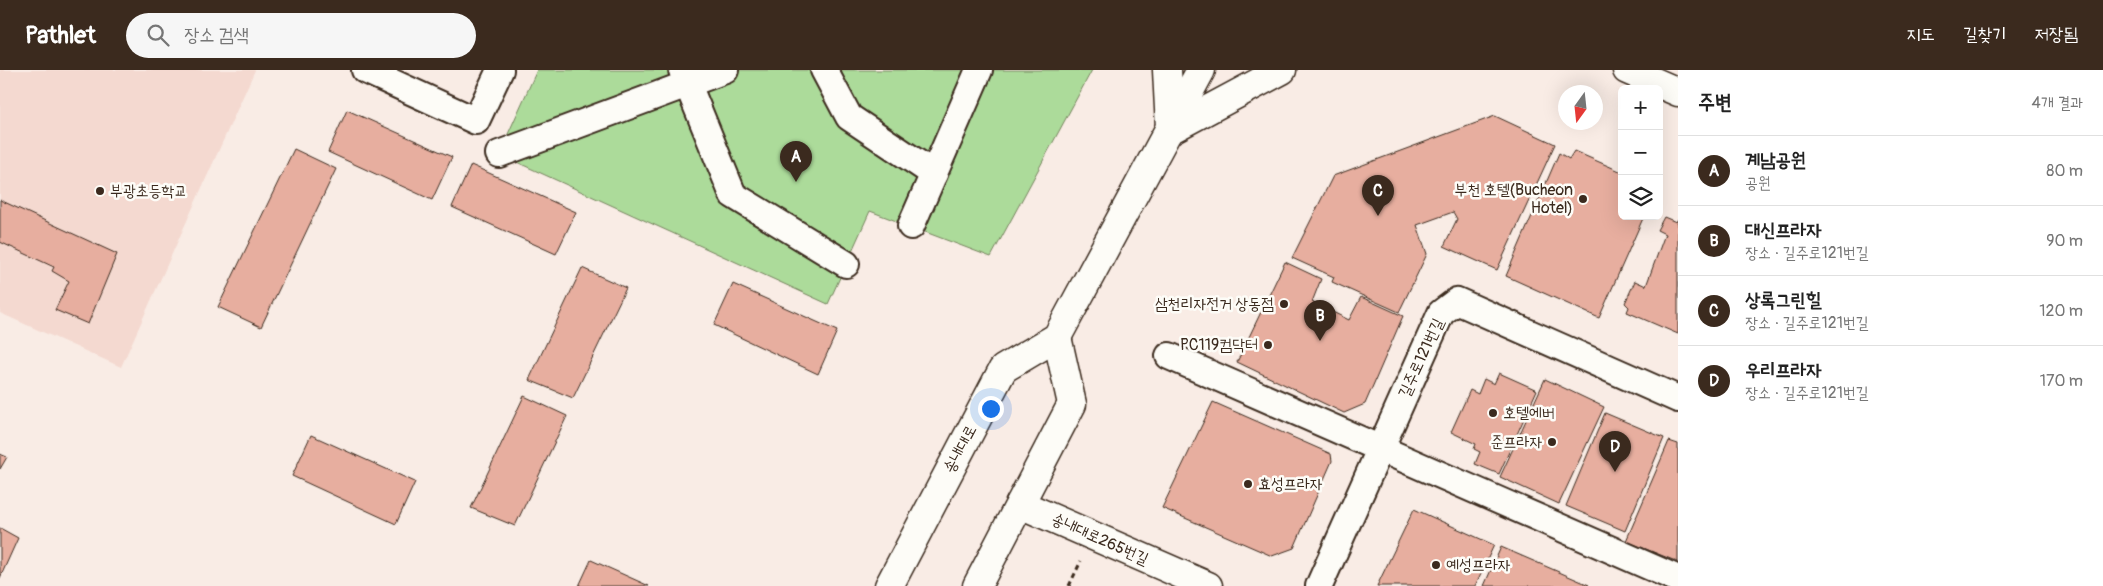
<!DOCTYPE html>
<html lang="ko">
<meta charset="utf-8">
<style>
:root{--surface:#fff;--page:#f6f6f6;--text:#222;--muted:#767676;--line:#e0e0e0;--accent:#3b2a1e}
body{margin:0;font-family:Pangolin,"Poor Story",sans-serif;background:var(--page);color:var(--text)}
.controls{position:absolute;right:15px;top:15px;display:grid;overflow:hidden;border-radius:8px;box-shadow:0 5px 20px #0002}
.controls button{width:45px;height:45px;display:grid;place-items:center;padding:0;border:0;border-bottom:1px solid var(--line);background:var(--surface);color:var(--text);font:25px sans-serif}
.compass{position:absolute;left:1558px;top:15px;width:45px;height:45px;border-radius:50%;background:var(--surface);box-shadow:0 5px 20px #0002;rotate:195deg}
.you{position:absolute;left:990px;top:338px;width:18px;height:18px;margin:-12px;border:4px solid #fff;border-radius:50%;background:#1a73e8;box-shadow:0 0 0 8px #1a73e833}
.badge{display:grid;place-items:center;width:32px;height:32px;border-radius:50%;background:var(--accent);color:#fff;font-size:16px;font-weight:700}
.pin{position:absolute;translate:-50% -41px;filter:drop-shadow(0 1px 2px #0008)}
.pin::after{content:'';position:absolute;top:26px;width:18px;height:15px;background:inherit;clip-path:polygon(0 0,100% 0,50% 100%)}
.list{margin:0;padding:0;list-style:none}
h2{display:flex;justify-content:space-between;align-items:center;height:65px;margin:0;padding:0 20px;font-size:21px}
h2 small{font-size:16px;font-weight:400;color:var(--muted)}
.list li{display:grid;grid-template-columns:32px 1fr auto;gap:15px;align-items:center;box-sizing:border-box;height:70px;padding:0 20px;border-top:1px solid var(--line)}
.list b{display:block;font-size:19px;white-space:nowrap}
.list p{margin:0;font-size:16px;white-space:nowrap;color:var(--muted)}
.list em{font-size:16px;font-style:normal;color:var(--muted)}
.icon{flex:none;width:28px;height:28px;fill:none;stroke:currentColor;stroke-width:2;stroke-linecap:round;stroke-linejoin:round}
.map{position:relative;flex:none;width:1678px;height:516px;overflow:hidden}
header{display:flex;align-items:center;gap:30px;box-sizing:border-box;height:70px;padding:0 25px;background:var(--accent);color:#fff}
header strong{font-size:24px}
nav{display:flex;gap:28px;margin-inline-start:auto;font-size:18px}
.search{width:350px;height:45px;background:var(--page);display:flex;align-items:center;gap:12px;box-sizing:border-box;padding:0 18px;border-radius:28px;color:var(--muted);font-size:19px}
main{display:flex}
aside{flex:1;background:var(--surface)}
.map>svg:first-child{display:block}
.built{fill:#f4d9d0}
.green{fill:#acdb9a;stroke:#74825c}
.building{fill:#e7ae9f;stroke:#3b2a1e}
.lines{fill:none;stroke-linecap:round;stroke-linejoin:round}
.street-casing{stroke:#3b2a1e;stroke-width:30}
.secondary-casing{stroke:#3b2a1e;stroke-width:31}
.path{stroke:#3b2a1e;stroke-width:3;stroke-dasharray:5 4;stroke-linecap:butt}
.street{stroke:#fdfcf7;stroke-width:26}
.secondary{stroke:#fdfcf7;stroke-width:28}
.poi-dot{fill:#3b2a1e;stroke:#fdfcf7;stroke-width:2}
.labels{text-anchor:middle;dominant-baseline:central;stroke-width:5;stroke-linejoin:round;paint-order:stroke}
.poi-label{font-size:16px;fill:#3b2a1e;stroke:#fdfcf7;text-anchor:end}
.street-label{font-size:16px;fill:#3b2a1e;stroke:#fdfcf7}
</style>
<header>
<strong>Pathlet</strong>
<div class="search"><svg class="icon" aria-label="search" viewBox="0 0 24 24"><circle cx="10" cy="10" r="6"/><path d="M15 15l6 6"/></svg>장소 검색</div>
<nav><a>지도</a><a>길찾기</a><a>저장됨</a></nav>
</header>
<main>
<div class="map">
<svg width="1678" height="516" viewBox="0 0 1678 516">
<rect width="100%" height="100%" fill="#f9ece5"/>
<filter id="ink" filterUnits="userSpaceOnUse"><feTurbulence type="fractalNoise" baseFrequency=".02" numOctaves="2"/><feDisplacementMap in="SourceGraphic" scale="10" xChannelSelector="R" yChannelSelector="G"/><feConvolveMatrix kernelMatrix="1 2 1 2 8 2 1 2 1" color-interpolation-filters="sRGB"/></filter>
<g filter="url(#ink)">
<path class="built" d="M0,0H255L121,297L0,243Z"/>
<path class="green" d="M537,0H1092L991,187L870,141L828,234L499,84Z"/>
<g class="building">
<path d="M347,40L452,87L432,130L328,82Z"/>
<path d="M1495,46L1555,74L1497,200L1444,176L1457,149L1453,142L1417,155L1427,184L1399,242L1332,212L1334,207L1292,188L1333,106Z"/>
<path d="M294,79L336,99L261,257L218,237Z"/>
<path d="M1574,81L1622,102V146H1644L1599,248L1506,206L1559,83L1569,89Z"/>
<path d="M471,95L576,142L556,184L452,137Z"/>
<path d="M0,130L117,184L88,254L55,240L69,211L52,201L54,197L0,172Z"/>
<path d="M1664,147L1676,152L1678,149V264L1627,242L1629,237L1625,233L1635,211L1646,216L1665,164L1657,160Z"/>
<path d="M1285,192L1321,209L1312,232L1349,250L1361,227L1403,246L1365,334L1344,343L1237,292Z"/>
<path d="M582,198L626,218L573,328L529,310Z"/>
<path d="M733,214L837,261L818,304L714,255Z"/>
<path d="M1499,303L1537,320L1499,404L1475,394L1480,382L1474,379L1476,374L1451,362L1470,320L1478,324L1484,309L1494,314Z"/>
<path d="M1545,309L1604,337L1559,434L1500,407Z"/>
<path d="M524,326L567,346L515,456L471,438Z"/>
<path d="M1213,332L1331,384L1332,391L1294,478L1272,486L1162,438Z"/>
<path d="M1605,343L1664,368L1625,461L1566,436Z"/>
<path d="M311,365L415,412L396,454L292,406Z"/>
<path d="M1669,371L1678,374V492L1626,471Z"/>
<path d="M0,384L7,387L0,399Z"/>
<path d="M1414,439L1494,475L1475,516H1377Z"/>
<path d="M0,458L18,468L0,508Z"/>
<path d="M1501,477L1589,515L1588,516H1484Z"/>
<path d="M591,490L649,516H579Z"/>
</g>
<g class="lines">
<defs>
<g id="street">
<path d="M365,0L476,51L500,0"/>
<path d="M682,0L733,125L846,194"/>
<path d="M824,0L849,47L934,104"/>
<path d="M499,84L725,0"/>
<path d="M911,156L979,0"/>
<path d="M1169,286L1678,509"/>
<path d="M1319,516L1441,243L1457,231L1678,329"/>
</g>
<g id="secondary">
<path d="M1167,0L1170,58"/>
<path d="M1627,0L1678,22"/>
<path d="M1170,60L1282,0"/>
<path d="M1020,434L1208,516"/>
<path d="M889,516L1003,299L1057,267L1201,0"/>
<path d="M977,516L1072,334L1057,267"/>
</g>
</defs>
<use href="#street" class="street-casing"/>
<use href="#secondary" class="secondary-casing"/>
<path class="path" d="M1069,516L1081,491"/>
<use href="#street" class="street"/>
<use href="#secondary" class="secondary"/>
</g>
</g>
<g class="poi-dot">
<circle cx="100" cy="121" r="5"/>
<circle cx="1583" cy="129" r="5"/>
<circle cx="1284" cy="234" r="5"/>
<circle cx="1268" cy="275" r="5"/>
<circle cx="1493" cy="343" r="5"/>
<circle cx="1552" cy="372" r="5"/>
<circle cx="1248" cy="414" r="5"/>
<circle cx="1436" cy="495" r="5"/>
</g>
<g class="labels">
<g class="poi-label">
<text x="1573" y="120">부천 호텔(Bucheon<tspan x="1573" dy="18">Hotel)</tspan></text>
<text x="110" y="121" text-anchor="start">부광초등학교</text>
<text x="1274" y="234">삼천리자전거 상동점</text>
<text x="1258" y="275">PC119컴닥터</text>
<text x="1503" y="343" text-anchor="start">호텔에버</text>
<text x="1542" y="372">준프라자</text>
<text x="1258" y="414" text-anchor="start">효성프라자</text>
<text x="1446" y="495" text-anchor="start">예성프라자</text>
</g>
<g class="street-label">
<text transform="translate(1421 288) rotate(-65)">길주로121번길</text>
<text transform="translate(960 379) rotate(-62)">송내대로</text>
<text transform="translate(1100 469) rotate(24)">송내대로265번길</text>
</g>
</g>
</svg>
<div class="controls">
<button>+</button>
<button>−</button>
<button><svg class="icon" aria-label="layers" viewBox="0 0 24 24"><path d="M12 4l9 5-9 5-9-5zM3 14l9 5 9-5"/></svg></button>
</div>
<svg class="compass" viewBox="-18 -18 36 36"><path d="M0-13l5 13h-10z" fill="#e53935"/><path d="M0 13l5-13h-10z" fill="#767676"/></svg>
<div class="you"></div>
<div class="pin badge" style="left:796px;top:112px">A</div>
<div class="pin badge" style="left:1320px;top:271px">B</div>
<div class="pin badge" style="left:1378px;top:146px">C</div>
<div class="pin badge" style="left:1615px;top:402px">D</div>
</div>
<aside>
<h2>주변<small>4개 결과</small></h2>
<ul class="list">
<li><span class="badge">A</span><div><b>계남공원</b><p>공원</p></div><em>80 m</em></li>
<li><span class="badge">B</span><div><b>대신프라자</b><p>장소 · 길주로121번길</p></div><em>90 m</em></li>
<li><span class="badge">C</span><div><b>상록그린힐</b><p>장소 · 길주로121번길</p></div><em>120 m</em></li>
<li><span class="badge">D</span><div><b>우리프라자</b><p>장소 · 길주로121번길</p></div><em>170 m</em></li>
</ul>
</aside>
</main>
